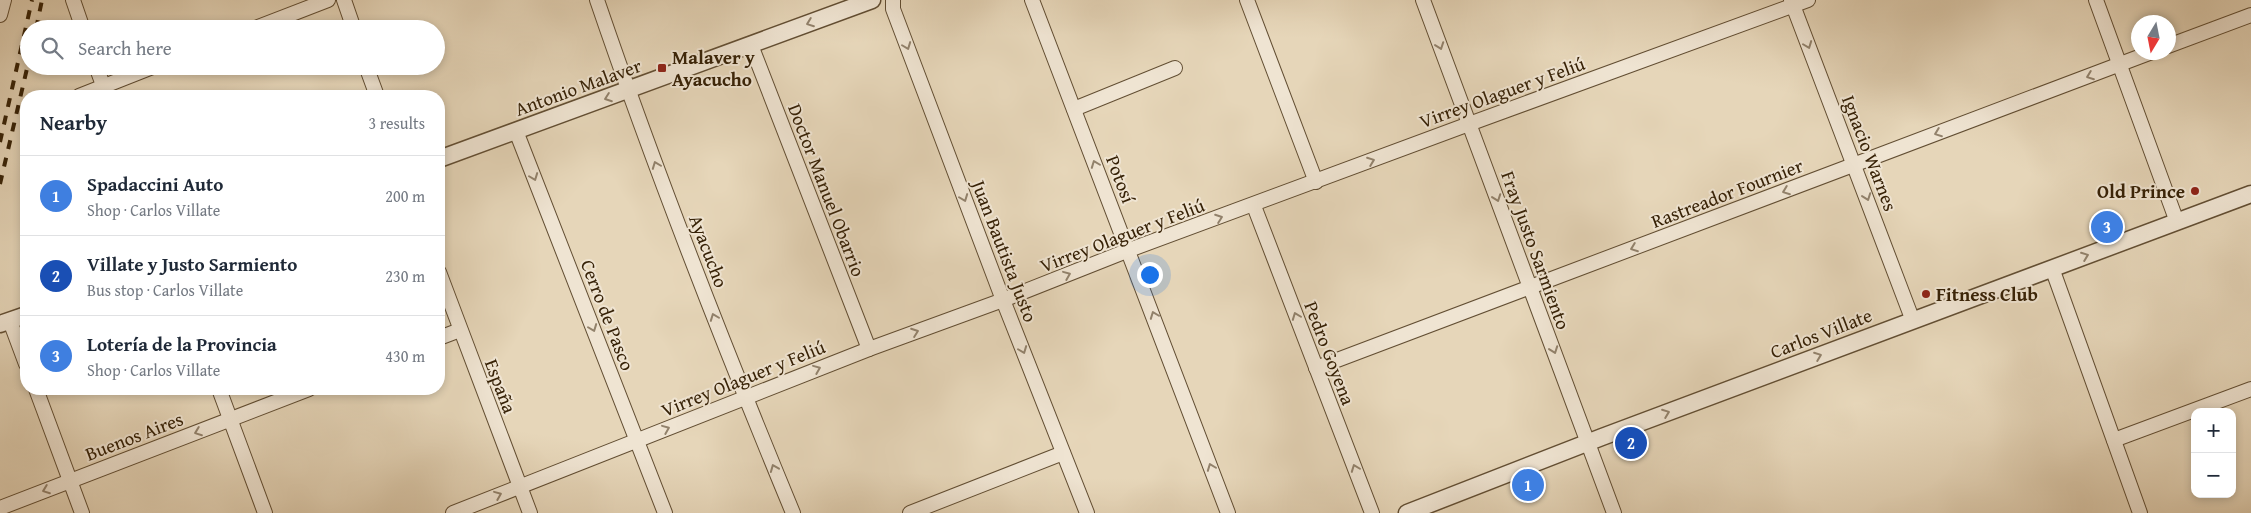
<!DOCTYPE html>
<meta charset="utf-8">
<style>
:root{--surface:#fff;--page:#f6f6f7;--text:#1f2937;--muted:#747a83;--line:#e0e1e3;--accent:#1a73e8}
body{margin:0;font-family:"Gentium Book Plus",serif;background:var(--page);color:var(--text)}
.controls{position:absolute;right:15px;bottom:15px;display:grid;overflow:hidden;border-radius:10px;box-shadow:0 2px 8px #0003}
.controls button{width:45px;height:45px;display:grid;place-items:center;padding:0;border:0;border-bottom:1px solid var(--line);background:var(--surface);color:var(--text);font:25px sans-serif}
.compass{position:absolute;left:2131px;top:15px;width:45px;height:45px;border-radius:50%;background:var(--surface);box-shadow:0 2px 8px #0003;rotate:190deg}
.you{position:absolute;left:1149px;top:274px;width:18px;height:18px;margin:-12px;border:4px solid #fff;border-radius:50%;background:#1a73e8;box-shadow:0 0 0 8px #1a73e833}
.badge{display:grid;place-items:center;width:32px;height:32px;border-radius:50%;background:var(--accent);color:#fff;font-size:16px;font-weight:700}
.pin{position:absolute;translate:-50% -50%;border:2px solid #fff;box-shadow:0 1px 5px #0006}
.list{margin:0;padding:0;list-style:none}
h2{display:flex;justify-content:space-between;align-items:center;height:65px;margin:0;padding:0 20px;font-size:21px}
h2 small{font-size:16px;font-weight:400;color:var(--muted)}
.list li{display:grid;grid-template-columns:32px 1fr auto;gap:15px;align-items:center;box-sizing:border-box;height:80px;padding:0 20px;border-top:1px solid var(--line)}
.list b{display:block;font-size:19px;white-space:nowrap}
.list p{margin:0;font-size:16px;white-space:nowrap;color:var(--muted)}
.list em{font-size:16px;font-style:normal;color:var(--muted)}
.icon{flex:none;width:28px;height:28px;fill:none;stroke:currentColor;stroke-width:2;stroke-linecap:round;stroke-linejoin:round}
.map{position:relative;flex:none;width:2251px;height:513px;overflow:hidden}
.search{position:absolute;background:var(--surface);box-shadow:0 2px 8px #0003;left:20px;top:20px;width:425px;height:55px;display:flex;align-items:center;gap:12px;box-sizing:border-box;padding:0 18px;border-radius:28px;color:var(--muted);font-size:19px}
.panel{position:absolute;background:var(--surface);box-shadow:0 2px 8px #0003;left:20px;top:90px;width:425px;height:305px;border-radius:20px}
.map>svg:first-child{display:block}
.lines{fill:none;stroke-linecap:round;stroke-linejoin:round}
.minor-casing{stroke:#624e33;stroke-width:16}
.tertiary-casing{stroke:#624e33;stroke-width:19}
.minor{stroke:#efe4d2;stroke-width:14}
.tertiary{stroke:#efe4d2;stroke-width:16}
.rail{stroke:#362106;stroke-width:4;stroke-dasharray:9 9;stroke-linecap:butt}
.oneway{stroke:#92826c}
.poi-dot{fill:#8f2418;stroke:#efe4d2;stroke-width:2}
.labels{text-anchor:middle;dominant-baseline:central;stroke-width:4;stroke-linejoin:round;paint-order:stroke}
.poi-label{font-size:19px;font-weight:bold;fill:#362106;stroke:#efe4d2;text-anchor:start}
.street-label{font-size:19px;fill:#362106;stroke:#efe4d2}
</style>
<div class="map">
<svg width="2251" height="513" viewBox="0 0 2251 513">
<rect width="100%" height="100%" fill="#e6d6b9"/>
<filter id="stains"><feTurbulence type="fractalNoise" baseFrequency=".004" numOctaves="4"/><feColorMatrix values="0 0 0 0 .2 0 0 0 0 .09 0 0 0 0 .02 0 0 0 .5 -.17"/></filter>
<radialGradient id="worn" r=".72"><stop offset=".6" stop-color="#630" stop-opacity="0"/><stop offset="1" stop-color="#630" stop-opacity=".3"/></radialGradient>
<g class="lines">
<defs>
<g id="minor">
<path d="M73,0L83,29"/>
<path d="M344,0L354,29"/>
<path d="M597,0C656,173 723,344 793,513"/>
<path d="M893,0V9L1003,300L1087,513"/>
<path d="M1032,0L1228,513"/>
<path d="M1247,0L1316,182"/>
<path d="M1423,0L1614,513"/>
<path d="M1791,0L1913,321"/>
<path d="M2096,0L2177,222"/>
<path d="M0,15L4,0"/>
<path d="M253,29L328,0"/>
<path d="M751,45L869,349"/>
<path d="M2168,46L2251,15"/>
<path d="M96,66L107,96"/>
<path d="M366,66L377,96"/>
<path d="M79,96L155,66"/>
<path d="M1074,109L1175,68"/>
<path d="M516,131L665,513"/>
<path d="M1254,206L1372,513"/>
<path d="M2052,268L2140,513"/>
<path d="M439,272L530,513"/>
<path d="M10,321L26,364"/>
<path d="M439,338L460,330"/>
<path d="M1316,368L2152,52"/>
<path d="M36,389L82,513"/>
<path d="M219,389L265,513"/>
<path d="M2114,440L2251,389"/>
<path d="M0,508L309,389"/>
<path d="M453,513L869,349L1003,300L1129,250L1469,124L1808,0"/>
<path d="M910,513L1063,453"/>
</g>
<g id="tertiary">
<path d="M439,159L872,0"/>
<path d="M0,324L26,315"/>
<path d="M1407,513L1602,437L2251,194"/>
</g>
</defs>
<use href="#minor" class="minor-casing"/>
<use href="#tertiary" class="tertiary-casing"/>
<use href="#minor" class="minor"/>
<use href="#tertiary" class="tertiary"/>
<g class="rail">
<path d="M36,29L42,0"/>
<path d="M0,142L32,0"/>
<path d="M0,184L29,60"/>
</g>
</g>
<defs><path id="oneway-chevron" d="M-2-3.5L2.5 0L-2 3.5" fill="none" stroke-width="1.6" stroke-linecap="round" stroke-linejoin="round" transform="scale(1.25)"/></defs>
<g class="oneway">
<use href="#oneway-chevron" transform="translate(810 23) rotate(159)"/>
<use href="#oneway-chevron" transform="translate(1808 45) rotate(69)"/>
<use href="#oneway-chevron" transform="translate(907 46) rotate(69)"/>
<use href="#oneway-chevron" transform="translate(1440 46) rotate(70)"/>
<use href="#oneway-chevron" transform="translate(2090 76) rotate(159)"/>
<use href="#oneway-chevron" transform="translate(608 98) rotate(160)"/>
<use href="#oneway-chevron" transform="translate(1938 133) rotate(159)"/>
<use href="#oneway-chevron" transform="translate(1371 161) rotate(-21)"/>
<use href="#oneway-chevron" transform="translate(1095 164) rotate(-111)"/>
<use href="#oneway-chevron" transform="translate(656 165) rotate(-111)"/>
<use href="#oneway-chevron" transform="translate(534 177) rotate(69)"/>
<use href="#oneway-chevron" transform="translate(1786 191) rotate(159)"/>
<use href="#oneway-chevron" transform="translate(1867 197) rotate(70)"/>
<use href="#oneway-chevron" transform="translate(964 198) rotate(69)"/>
<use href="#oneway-chevron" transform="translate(1497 198) rotate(70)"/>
<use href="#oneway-chevron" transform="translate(1219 218) rotate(-20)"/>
<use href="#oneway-chevron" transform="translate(1634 248) rotate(159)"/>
<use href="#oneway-chevron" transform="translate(2085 256) rotate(-21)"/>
<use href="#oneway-chevron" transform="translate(1067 275) rotate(-22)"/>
<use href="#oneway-chevron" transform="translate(1154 315) rotate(-111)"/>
<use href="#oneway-chevron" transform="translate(1296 316) rotate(-111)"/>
<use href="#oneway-chevron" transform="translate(714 317) rotate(-111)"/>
<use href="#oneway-chevron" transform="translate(593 328) rotate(69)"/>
<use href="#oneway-chevron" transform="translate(915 332) rotate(-20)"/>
<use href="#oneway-chevron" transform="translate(1023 350) rotate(69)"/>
<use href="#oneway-chevron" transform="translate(1554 350) rotate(70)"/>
<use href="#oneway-chevron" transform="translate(1818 356) rotate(-21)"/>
<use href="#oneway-chevron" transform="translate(817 369) rotate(-22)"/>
<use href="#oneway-chevron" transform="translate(1666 413) rotate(-21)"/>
<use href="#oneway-chevron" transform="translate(666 429) rotate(-22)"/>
<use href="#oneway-chevron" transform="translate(198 432) rotate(159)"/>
<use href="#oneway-chevron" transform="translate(1211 467) rotate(-111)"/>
<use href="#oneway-chevron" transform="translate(774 468) rotate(-112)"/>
<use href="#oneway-chevron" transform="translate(1355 468) rotate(-111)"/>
<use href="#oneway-chevron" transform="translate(46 490) rotate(159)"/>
<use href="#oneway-chevron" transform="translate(498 495) rotate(-22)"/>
</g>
<g class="poi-dot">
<rect x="657" y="63" width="10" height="10" rx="2.5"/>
<circle cx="2195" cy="191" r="5"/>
<circle cx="1926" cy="294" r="5"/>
</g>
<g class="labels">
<g class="poi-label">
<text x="672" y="57">Malaver y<tspan x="672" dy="22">Ayacucho</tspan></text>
<text x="2185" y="191" text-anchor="end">Old Prince</text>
<text x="1936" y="294">Fitness Club</text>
</g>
<g class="street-label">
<text transform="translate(578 87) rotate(-20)">Antonio Malaver</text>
<text transform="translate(1502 92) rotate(-20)">Virrey Olaguer y Feliú</text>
<text transform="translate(1870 153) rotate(69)">Ignacio Warnes</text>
<text transform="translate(1121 179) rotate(69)">Potosí</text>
<text transform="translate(827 190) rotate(69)">Doctor Manuel Obarrio</text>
<text transform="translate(1727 193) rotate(-21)">Rastreador Fournier</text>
<text transform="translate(1122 235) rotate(-21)">Virrey Olaguer y Feliú</text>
<text transform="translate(1536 250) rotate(70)">Fray Justo Sarmiento</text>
<text transform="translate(709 251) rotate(69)">Ayacucho</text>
<text transform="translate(1005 251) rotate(69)">Juan Bautista Justo</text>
<text transform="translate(608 315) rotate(69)">Cerro de Pasco</text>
<text transform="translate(1821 333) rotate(-21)">Carlos Villate</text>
<text transform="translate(1330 353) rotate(69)">Pedro Goyena</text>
<text transform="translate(743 378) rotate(-22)">Virrey Olaguer y Feliú</text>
<text transform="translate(501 386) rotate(69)">España</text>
<text transform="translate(134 436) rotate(-21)">Buenos Aires</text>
</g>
</g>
<rect width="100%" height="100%" filter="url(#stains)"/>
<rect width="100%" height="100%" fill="url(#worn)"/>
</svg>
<div class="controls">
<button>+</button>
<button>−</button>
</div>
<svg class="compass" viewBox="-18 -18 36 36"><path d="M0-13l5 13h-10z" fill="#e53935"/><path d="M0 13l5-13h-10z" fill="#747a83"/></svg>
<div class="you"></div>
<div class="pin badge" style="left:1528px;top:485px;background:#3f7fe0">1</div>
<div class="pin badge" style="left:1631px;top:443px;background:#1a4fb4">2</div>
<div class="pin badge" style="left:2107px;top:227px;background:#3f7fe0">3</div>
<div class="search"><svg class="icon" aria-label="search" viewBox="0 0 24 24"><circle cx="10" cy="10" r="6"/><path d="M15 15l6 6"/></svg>Search here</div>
<section class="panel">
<h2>Nearby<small>3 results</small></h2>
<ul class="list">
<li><span class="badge" style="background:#3f7fe0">1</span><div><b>Spadaccini Auto</b><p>Shop · Carlos Villate</p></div><em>200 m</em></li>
<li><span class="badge" style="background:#1a4fb4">2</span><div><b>Villate y Justo Sarmiento</b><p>Bus stop · Carlos Villate</p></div><em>230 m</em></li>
<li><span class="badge" style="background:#3f7fe0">3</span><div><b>Lotería de la Provincia</b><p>Shop · Carlos Villate</p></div><em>430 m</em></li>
</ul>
</section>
</div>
